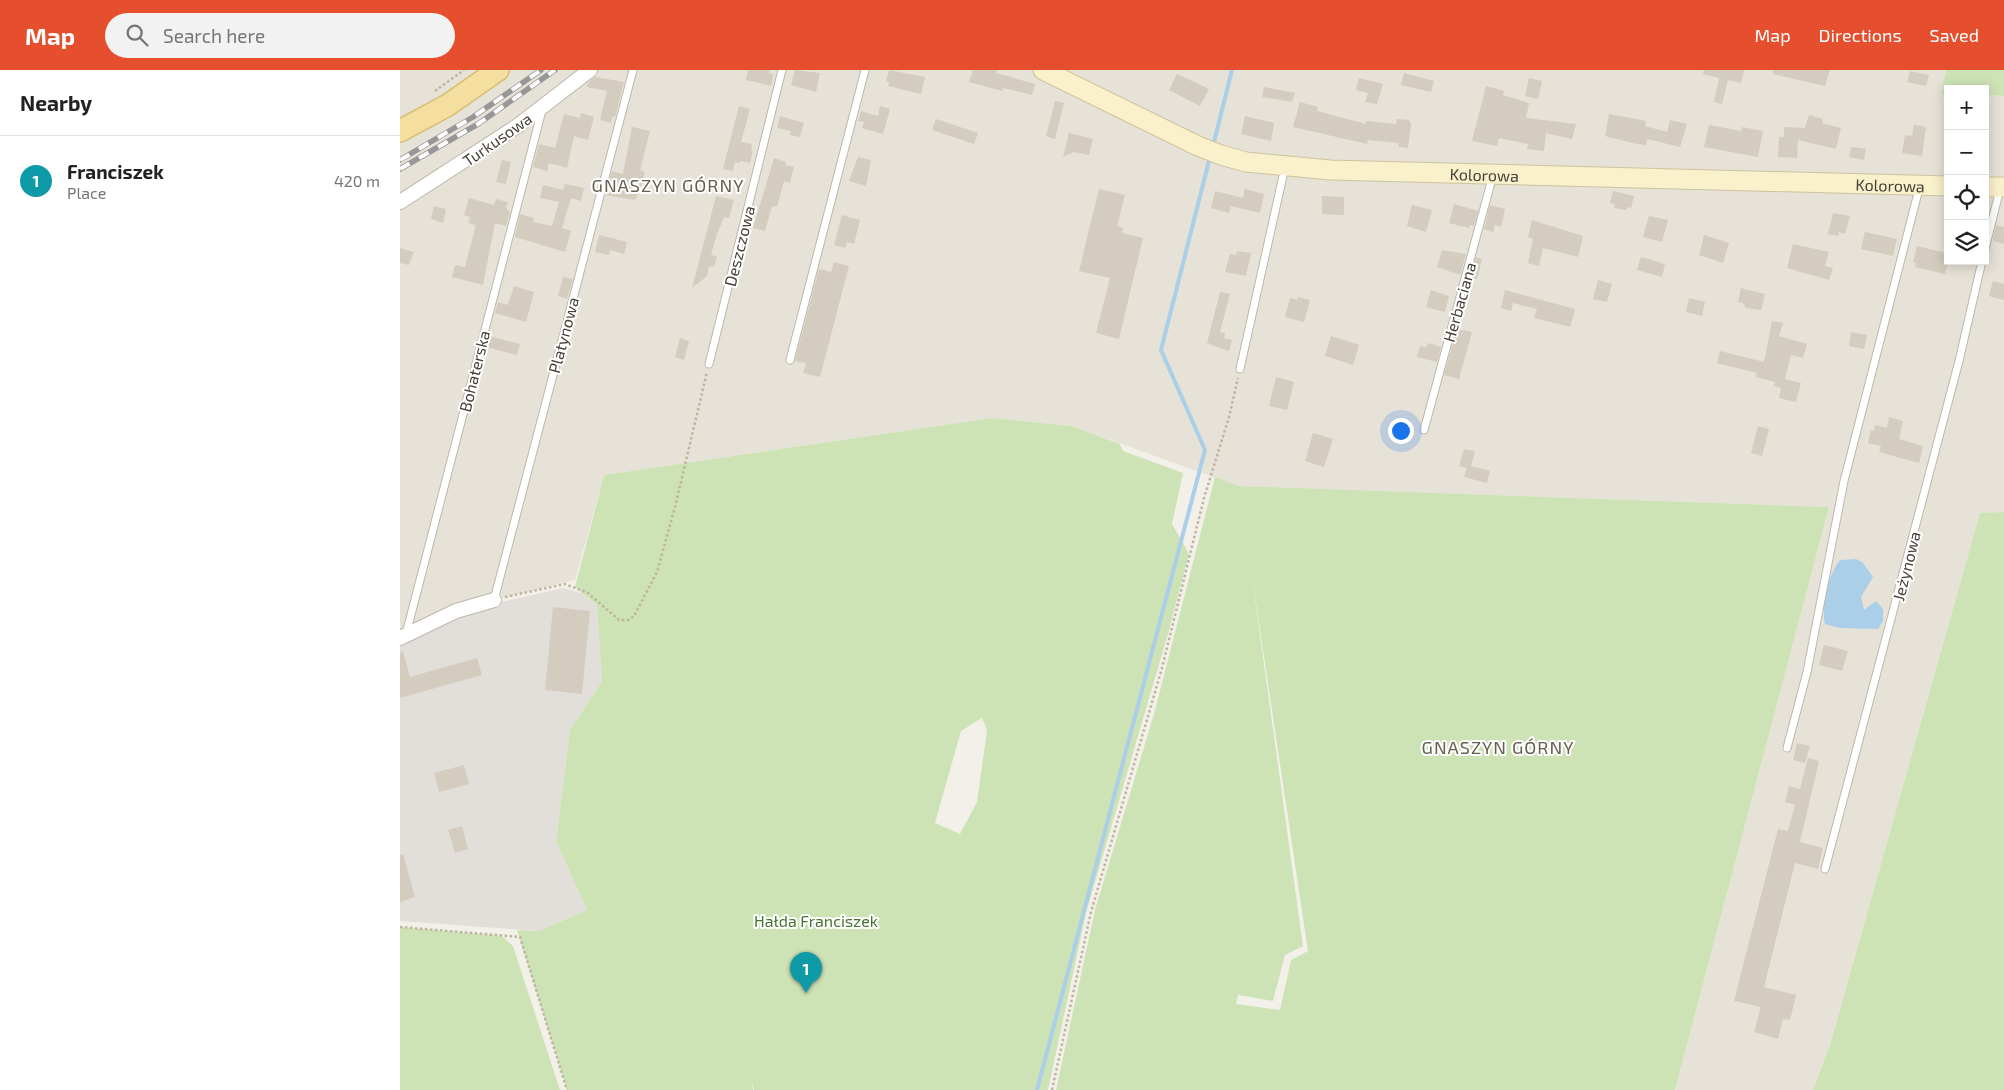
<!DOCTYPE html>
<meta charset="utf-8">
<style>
:root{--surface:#fff;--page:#f2f2f2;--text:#222;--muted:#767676;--line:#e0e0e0;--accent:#e54f2e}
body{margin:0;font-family:"Exo 2",sans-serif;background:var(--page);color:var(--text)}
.controls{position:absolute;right:15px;top:15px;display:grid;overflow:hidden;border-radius:0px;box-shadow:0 2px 12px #0003}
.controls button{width:45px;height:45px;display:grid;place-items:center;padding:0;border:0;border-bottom:1px solid var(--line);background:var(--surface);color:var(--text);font:25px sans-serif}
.you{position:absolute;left:1000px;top:360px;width:18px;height:18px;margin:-12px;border:4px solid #fff;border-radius:50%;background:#1a73e8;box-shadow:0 0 0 8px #1a73e833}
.badge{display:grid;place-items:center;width:32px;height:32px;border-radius:50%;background:var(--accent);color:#fff;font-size:16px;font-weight:700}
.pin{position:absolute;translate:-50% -41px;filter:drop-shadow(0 1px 2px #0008)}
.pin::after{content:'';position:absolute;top:26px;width:18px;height:15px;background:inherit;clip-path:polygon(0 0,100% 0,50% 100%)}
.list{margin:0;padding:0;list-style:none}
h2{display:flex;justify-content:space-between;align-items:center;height:65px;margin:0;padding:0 20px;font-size:21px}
h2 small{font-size:16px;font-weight:400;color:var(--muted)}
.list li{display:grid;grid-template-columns:32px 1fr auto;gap:15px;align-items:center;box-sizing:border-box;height:90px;padding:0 20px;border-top:1px solid var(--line)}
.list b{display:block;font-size:19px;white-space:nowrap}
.list p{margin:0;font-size:16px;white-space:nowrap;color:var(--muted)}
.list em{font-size:16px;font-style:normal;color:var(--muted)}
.icon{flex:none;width:28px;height:28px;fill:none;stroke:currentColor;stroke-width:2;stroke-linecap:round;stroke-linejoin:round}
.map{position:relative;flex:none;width:1604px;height:1020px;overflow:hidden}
header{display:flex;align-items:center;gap:30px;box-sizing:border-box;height:70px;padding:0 25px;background:var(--accent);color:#fff}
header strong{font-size:24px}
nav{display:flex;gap:28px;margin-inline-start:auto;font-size:18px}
.search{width:350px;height:45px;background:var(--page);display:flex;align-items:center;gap:12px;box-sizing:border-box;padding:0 18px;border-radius:28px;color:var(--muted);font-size:19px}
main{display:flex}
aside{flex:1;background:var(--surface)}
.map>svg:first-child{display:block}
.residential{fill:#e6e2d7}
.industrial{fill:#e2dfda}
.green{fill:#cde3b6;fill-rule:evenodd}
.water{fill:#abcee9}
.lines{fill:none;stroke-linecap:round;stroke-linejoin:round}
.stream{stroke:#abcee9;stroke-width:4}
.building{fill:#d3ccbf}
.lane-casing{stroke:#bdb8ac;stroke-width:9}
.street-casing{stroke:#bdb8ac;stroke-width:16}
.secondary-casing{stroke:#cec39d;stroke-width:21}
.primary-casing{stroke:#d8bd71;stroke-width:24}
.path{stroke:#beb49f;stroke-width:2.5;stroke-dasharray:2.5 2.5;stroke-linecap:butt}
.lane{stroke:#fff;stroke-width:7}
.street{stroke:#fff;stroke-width:14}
.secondary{stroke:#f9f0cc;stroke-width:19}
.primary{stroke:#f4dfa0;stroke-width:21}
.rail-casing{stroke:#979797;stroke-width:5.5}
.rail{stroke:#fff;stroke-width:4;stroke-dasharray:11;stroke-linecap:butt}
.labels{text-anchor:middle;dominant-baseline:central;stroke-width:4;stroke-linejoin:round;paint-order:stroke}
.street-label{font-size:16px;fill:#464138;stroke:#fff}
.park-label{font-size:16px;fill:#477231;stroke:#fff}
.neighbourhood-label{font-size:18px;letter-spacing:1px;fill:#675f50;stroke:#fff}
</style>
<header>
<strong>Map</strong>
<div class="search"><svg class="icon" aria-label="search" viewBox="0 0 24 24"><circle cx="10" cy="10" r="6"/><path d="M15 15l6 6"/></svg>Search here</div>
<nav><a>Map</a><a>Directions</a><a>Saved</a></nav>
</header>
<main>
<aside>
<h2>Nearby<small></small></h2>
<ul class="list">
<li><span class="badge" style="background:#0f9aa8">1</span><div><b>Franciszek</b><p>Place</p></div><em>420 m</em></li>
</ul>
</aside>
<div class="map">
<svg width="1604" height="1020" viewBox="0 0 1604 1020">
<rect width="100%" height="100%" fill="#f3f0e9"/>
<path class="residential" d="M0,0H1546L1541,24H1548V191H1585V25L1604,26V442L1580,443L1430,975L1413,1020H1275L1429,437L838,416L672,356L592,348L204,405L175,510L94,530L0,569Z"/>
<path class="industrial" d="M163,518L182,523L197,535L202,611L170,660L156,771L187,840L139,861L0,851V569L66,540Z"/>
<g class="green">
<path d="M1546,0H1604V26L1585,25V19H1548V24H1541Z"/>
<path d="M592,348L672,356L720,374L723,381L783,403L772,454L789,484L768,564L686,843L648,1020H354L352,1011L353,1020H167L117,860L139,861L187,840L156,771L170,660L202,611L197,535L175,517L204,405ZM582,648L587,660L577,732L560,764L535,753L561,661Z"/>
<path d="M815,407L839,416L1429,437L1275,1020H656L695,840L754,644ZM851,500L908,881L891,890L880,940L836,934L838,925L873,931L885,885L903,876Z"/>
<path d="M1604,442V1020H1413L1430,975L1580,443Z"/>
<path d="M0,857L102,866L113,876L160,1020H0Z"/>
</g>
<path class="water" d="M1456,489L1462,492L1473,507L1461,527L1464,540L1476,531L1483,539V551L1478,559L1440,558L1425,554C1421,536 1428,505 1440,490Z"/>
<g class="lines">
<g class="stream">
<path d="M813,76L832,0"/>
<path d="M637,1020L805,380L761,280L810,87"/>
</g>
</g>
<g class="building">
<path d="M348,0H370L369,3L373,4L371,16L346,10Z"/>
<path d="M395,0L420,3L416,22L391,15Z"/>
<path d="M489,0L525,7L521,24L488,16L489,12L486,11Z"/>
<path d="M573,0H597L596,3L635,14L632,25L603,18L602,21L569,12Z"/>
<path d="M1304,0H1344L1341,13L1328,10L1322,34L1314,32L1319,8L1303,4Z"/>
<path d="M1373,0H1430L1425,16L1373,4Z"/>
<path d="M1510,1L1529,5L1526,16L1507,12Z"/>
<path d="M1004,3L1034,11L1031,22L1001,15Z"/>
<path d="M777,4L809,19L800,36L769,20Z"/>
<path d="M195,7L224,12L215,47L213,46L211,53L200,50L207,21L187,17L188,13Z"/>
<path d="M959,8L983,14L977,34L965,32L968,23L956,20Z"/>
<path d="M1129,8L1142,11L1138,29L1125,26Z"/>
<path d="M1086,16L1104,21L1103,25L1129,33L1126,48L1176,54L1172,69L1146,63L1144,81L1127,79L1128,74L1099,68L1097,76L1072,71Z"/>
<path d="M864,17L895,23L892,32L862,27Z"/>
<path d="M655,31L664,33L655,69L646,66Z"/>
<path d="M900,32L918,37L917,41L966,54V51L996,54L997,49L1009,50L1011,54L1008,78L999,77L998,73L968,70L967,74L893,57Z"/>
<path d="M339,36L350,39L341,72L352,74L351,81H353L350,93L340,91V93L335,92L333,101L323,99Z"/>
<path d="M480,36L490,39L483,64L462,58L464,52L458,51L461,41L478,46Z"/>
<path d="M181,43L194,47L188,70L174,66L167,98L149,93L147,101L133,97L139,74L155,78L164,44L180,48Z"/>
<path d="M1209,44L1246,51L1245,56L1267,62L1270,50L1287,54L1280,77L1247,69L1246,75L1237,74L1205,66Z"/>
<path d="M1409,45L1423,49L1422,53L1441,58L1436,79L1398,70L1397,88L1378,87L1379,67H1384V57L1405,58Z"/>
<path d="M380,46L404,53L400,67L390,65L391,61L377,58Z"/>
<path d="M845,46L874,53L871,71L841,64Z"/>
<path d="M536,49L578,63L574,74L532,60Z"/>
<path d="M1309,55L1341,61L1342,57L1363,61L1358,87L1304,77Z"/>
<path d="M1514,55L1526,57L1522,86L1502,83L1505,65L1512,66Z"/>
<path d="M232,57L250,61L240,100L245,102L240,120L235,130L206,125L212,101L223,104Z"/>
<path d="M669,63L693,69L689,85L674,82L663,87Z"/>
<path d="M1451,77L1466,79L1464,90L1449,87Z"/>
<path d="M458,87L471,90L466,116L449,111Z"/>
<path d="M374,88L386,92L385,95L394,97L390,113L384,111L377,137L372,136L365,161L353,158Z"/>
<path d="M102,90L111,92L106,114L96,112Z"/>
<path d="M165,114L184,118L181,131L171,128L162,158L171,161L165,182L115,167L120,144L134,148L133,152L152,156L159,132L140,128L143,115L163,120Z"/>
<path d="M699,119L725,125L717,156L723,158L722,163L743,168L719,269L696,263L710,208L679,201Z"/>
<path d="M845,119L864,124L860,143L831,136L829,143L811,138L815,121L843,128Z"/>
<path d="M1213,121L1234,126L1231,138L1227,137L1226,140L1214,138L1215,134L1210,133Z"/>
<path d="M316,126L334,130L329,148L324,147L317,164L311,185L317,186L314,197L309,196L307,206L292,218Z"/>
<path d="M922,126L944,127V145L922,144Z"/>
<path d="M69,128L94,135L96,129L108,132L106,138L110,142L106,156L95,153L83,215L52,207L55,195L65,197L76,155L68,153L70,147L64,145Z"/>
<path d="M1054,134L1078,141L1074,156L1070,155L1069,158L1049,153Z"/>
<path d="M1012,135L1032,140L1026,162L1007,156Z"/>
<path d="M1090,135L1105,139L1101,157L1095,155L1093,162L1084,159Z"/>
<path d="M34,136L46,139L43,153L31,149Z"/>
<path d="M1433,143L1450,146L1445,164L1439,162L1438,166L1428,164Z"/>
<path d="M442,145L460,150L454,174L447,172L445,178L434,175Z"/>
<path d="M1249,146L1268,150L1262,172L1243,167Z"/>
<path d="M1132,150L1183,166L1178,187L1143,178L1139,196L1128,193L1133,169L1128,167Z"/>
<path d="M1596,155L1604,157V174L1593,171Z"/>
<path d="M1465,162L1497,169L1493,186L1461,179Z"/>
<path d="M199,165L227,172L224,184L210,180L209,185L195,182Z"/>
<path d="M1304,165L1329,173L1323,193L1299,185Z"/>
<path d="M1393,174L1429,182L1425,196L1433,198L1429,210L1387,198Z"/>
<path d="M1517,176L1546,183L1544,188L1548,191L1545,204L1515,197L1516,193L1513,192Z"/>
<path d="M0,178L14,182L9,195L0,193Z"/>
<path d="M1042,180L1066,184L1060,205L1037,197Z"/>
<path d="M837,181L851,183L846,206L825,202L830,184L836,185Z"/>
<path d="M1076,187L1082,189L1077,209L1071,207Z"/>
<path d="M1241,187L1265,194L1262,207L1237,200Z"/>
<path d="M434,192L449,196L420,307L403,303L406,293L395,291L419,199L431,202Z"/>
<path d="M163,207L173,209L167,229L158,226Z"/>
<path d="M1198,210L1212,214L1207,232L1193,229Z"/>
<path d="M1593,211L1604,214V230L1589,226Z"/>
<path d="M114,216L134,222L126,252L95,243L98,232L108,235Z"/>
<path d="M1341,218L1365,224L1361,240L1346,238L1343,233L1338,232Z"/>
<path d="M1031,220L1049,226L1045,242L1026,237Z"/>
<path d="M1105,220L1175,239L1170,257L1134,248L1137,239L1113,233L1111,241L1101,238Z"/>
<path d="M820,222L830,224L820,262L825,263L824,268L832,270L829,281L807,273Z"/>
<path d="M898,227L910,230L904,252L885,247L890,228L897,230Z"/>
<path d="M1289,228L1305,232L1302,246L1286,242Z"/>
<path d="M1372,251L1383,253L1379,266L1407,274L1403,288L1391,285L1385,309L1401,313L1396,332L1379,328L1381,318L1374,316L1375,312L1356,307L1357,303L1317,293L1320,281L1364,292Z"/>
<path d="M1057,259L1072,262L1059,309L1044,305Z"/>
<path d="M1451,262L1467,265L1464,279L1449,276Z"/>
<path d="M89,266L120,274L117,285L86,277Z"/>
<path d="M931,266L959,275L953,295L925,286Z"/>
<path d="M280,268L289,271L284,290L275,287Z"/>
<path d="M1028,273L1041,277L1037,292L1017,287L1020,276L1027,277Z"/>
<path d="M876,307L894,312L887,340L869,336Z"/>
<path d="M1489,347L1503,351L1499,369L1523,376L1519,393L1479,382L1481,376L1468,373L1471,360L1474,361L1475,355L1487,358Z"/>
<path d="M1358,356L1369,359L1362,386L1351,383Z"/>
<path d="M913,363L933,369L924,397L905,391Z"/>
<path d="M1064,379L1075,381L1071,396L1090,401L1087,413L1064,407L1067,398L1059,396Z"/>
<path d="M153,537L190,541L182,624L145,620Z"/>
<path d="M1424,575L1448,581L1442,601L1419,595Z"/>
<path d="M3,581L10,607L77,588L82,605L0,628V582Z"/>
<path d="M1397,673L1410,676L1405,693L1393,690Z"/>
<path d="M1408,688L1419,691L1400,772L1423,778L1418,799L1395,793L1364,917L1396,925L1390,950L1383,949L1378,969L1354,962L1361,937L1334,931L1378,759L1388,761L1395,735L1385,732L1389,716L1400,719Z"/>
<path d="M64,695L69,714L39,722L34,703Z"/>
<path d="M62,756L68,779L55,783L48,760Z"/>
<path d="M3,784L15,827L0,832V785Z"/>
</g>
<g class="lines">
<defs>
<g id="lane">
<path d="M1585,179L1600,119"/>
<path d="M390,290L465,0"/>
<path d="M309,294L382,0"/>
<path d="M840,299L885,97"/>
<path d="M1024,360L1093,105"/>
<path d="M94,530L233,0"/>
<path d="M6,564L142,40"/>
<path d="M1387,678L1407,602L1444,411L1520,115"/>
<path d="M1425,799L1559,291L1582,191"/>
</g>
<g id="street">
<path d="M0,132L116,57L190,0"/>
<path d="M0,568L56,541L94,530"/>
</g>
<g id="secondary">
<path id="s1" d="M643,0L798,76L821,85L846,92L930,100L1548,116"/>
<path d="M1585,117H1604"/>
</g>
<path id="primary" d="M0,61L48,35L98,0"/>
</defs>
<use href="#lane" class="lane-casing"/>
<use href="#street" class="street-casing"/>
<use href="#secondary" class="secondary-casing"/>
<use href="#primary" class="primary-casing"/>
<g class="path">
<path d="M35,21L64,0"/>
<path d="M105,527L165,514L188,523L219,550H229L234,546L257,502L275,437L307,302"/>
<path d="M0,857L120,867L167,1020"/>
<path d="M652,1020L691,842L762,598L804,428L829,347L838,308"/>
</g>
<use href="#lane" class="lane"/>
<use href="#street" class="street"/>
<use href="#secondary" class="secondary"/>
<use href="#primary" class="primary"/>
<defs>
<g id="rail">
<path d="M0,90L73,47L141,0"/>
<path d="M0,99L78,54L155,0"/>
</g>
</defs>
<use href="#rail" class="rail-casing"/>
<use href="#rail" class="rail"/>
</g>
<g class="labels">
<g class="street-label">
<text transform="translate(97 69) rotate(-35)">Turkusowa</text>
<text stroke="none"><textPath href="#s1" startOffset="462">Kolorowa</textPath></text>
<text stroke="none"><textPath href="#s1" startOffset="868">Kolorowa</textPath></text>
<text transform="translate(339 176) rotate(-76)">Deszczowa</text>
<text transform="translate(1059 232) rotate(-74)">Herbaciana</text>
<text transform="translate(163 265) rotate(-75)">Platynowa</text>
<text transform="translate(74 301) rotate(-76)">Bohaterska</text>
<text transform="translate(1506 496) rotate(-76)">Jeżynowa</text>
</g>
<g class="park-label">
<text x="416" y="850">Hałda Franciszek</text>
</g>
<g class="neighbourhood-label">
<text x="268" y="115">GNASZYN GÓRNY</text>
<text x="1098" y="677">GNASZYN GÓRNY</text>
</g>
</g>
</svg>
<div class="controls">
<button>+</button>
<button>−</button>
<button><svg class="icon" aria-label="locate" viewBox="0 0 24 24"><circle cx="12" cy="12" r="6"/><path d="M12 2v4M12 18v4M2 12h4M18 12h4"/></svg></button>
<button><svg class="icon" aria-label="layers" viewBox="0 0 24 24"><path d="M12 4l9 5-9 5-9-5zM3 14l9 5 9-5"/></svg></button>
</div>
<div class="you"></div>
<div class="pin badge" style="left:406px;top:923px;background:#0f9aa8">1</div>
</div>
</main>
